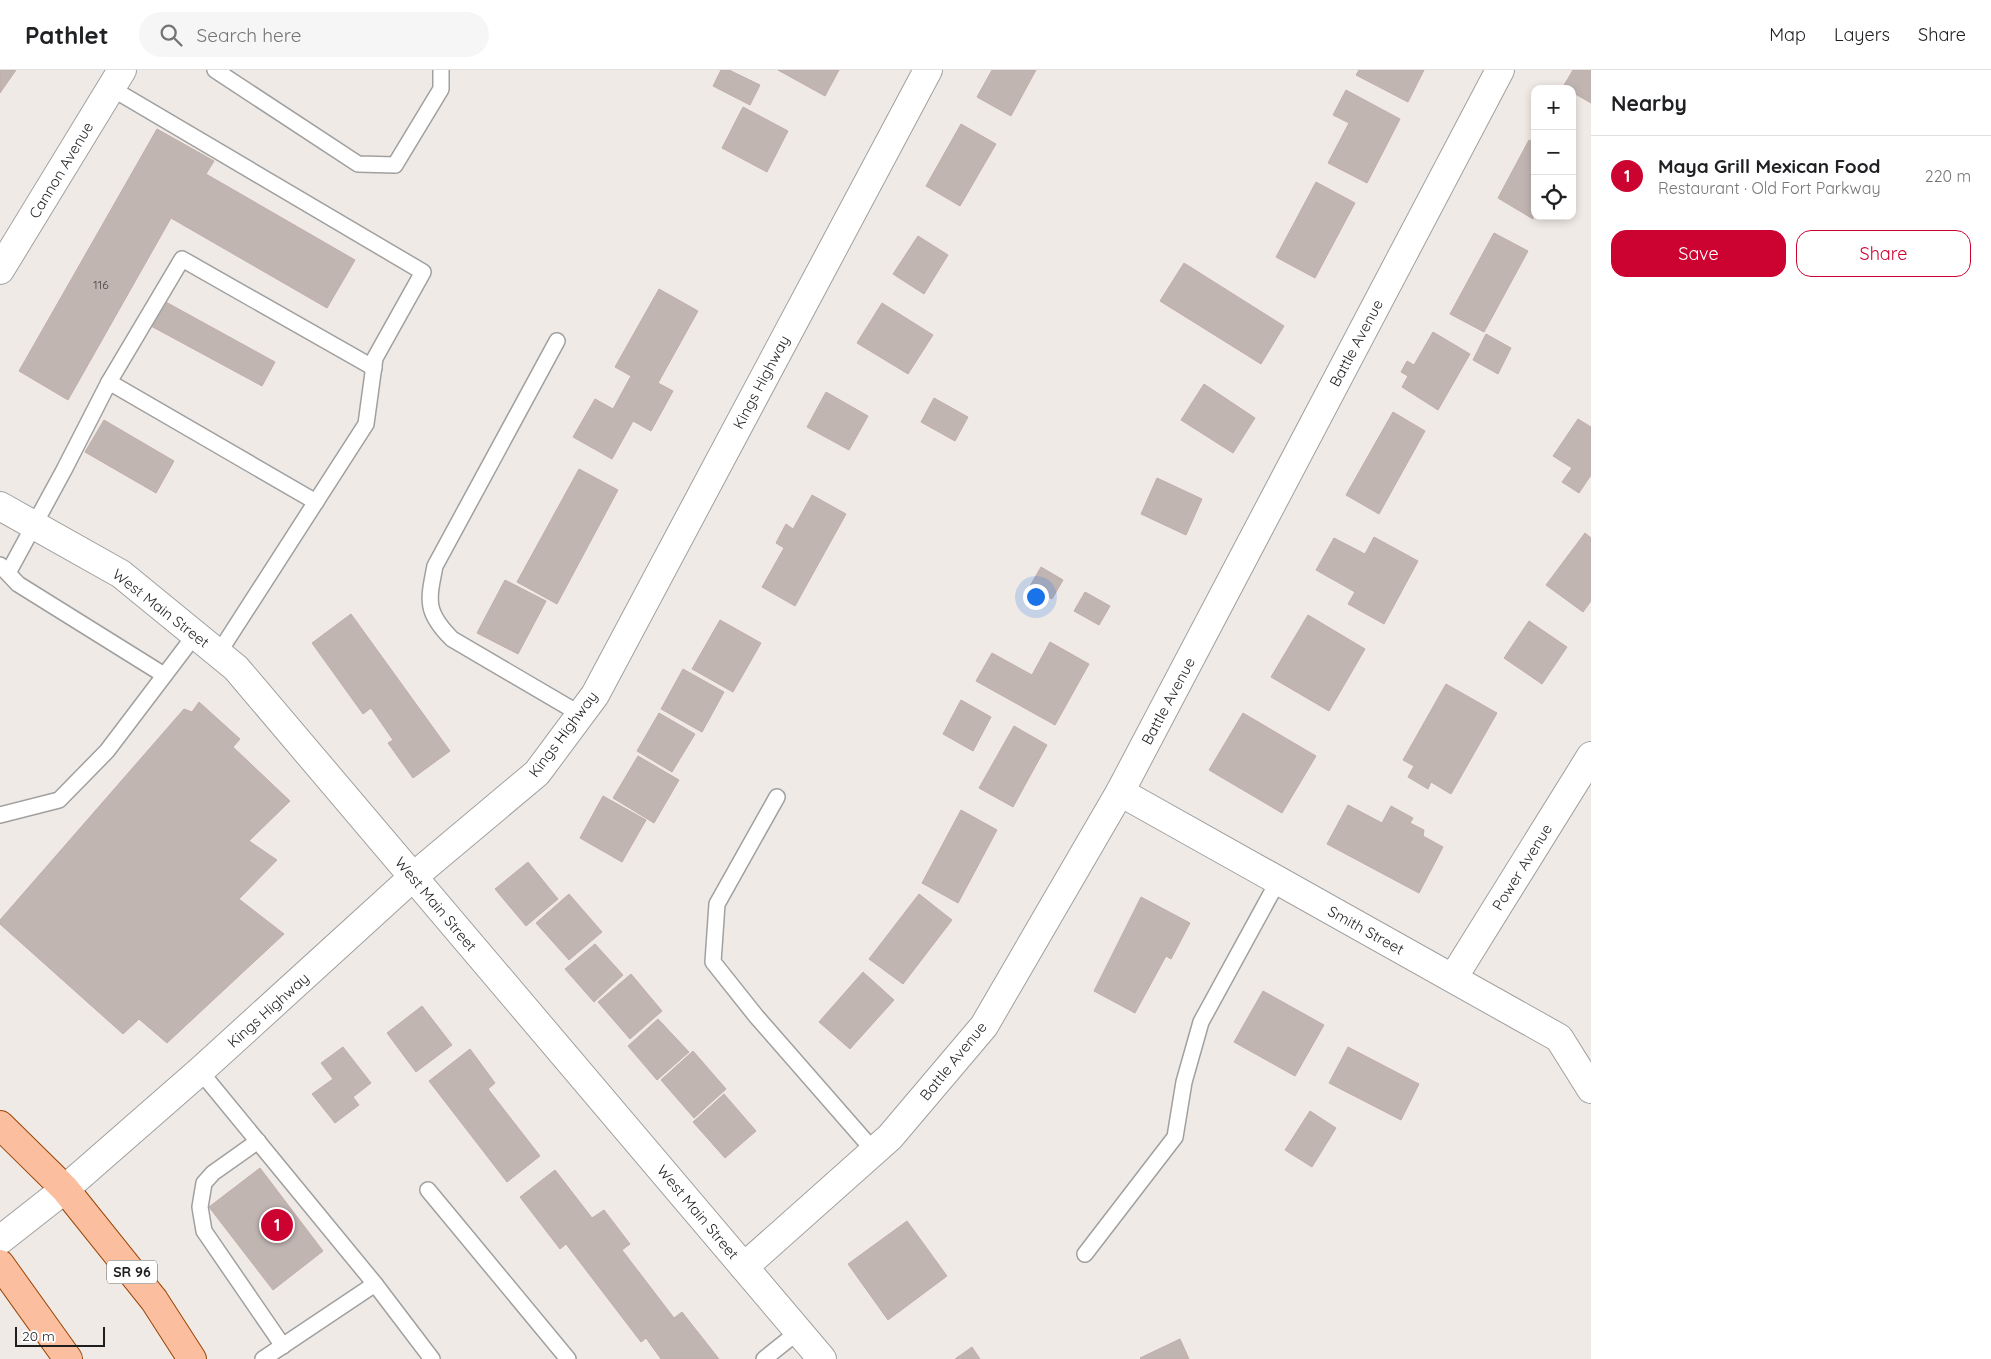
<!DOCTYPE html>
<meta charset="utf-8">
<style>
:root{--surface:#fff;--page:#f6f6f6;--text:#202124;--muted:#757577;--line:#e0e0e0;--accent:#cc0331}
body{margin:0;font-family:Quicksand,sans-serif;background:var(--page);color:var(--text)}
.controls{position:absolute;right:15px;top:15px;display:grid;overflow:hidden;border-radius:10px;box-shadow:0 2px 8px #0003}
.controls button{width:45px;height:45px;display:grid;place-items:center;padding:0;border:0;border-bottom:1px solid var(--line);background:var(--surface);color:var(--text);font:25px sans-serif}
.scale{position:absolute;left:15px;bottom:12px;width:90px;box-sizing:border-box;padding-left:5px;border:2px solid #1f1f1f;border-top:0;font-size:14px;line-height:18px;white-space:nowrap;color:#1f1f1f;-webkit-text-stroke:4px #fff;paint-order:stroke}
.you{position:absolute;left:1035px;top:526px;width:18px;height:18px;margin:-12px;border:4px solid #fff;border-radius:50%;background:#1a73e8;box-shadow:0 0 0 8px #1a73e833}
.badge{display:grid;place-items:center;width:32px;height:32px;border-radius:50%;background:var(--accent);color:#fff;font-size:16px;font-weight:700}
.pin{position:absolute;translate:-50% -50%;border:2px solid #fff;box-shadow:0 1px 5px #0006}
.list{margin:0;padding:0;list-style:none}
h2{display:flex;justify-content:space-between;align-items:center;height:65px;margin:0;padding:0 20px;font-size:21px}
h2 small{font-size:16px;font-weight:400;color:var(--muted)}
.list li{display:grid;grid-template-columns:32px 1fr auto;gap:15px;align-items:center;box-sizing:border-box;height:80px;padding:0 20px;border-top:1px solid var(--line)}
.list b{display:block;font-size:19px;white-space:nowrap}
.list p{margin:0;font-size:16px;white-space:nowrap;color:var(--muted)}
.list em{font-size:16px;font-style:normal;color:var(--muted)}
.actions{display:flex;gap:10px;padding:15px 20px}
.actions a{flex:1;padding:11px 0;border:1px solid var(--accent);border-radius:15px;text-align:center;font-size:18px;color:var(--accent)}
.actions .main{background:var(--accent);color:#fff}
.icon{flex:none;width:28px;height:28px;fill:none;stroke:currentColor;stroke-width:2;stroke-linecap:round;stroke-linejoin:round}
.map{position:relative;flex:none;width:1591px;height:1289px;overflow:hidden}
header{display:flex;align-items:center;gap:30px;box-sizing:border-box;height:70px;padding:0 25px;background:var(--surface);border-bottom:1px solid var(--line)}
header strong{font-size:24px}
nav{display:flex;gap:28px;margin-inline-start:auto;font-size:18px}
.search{width:350px;height:45px;background:var(--page);display:flex;align-items:center;gap:12px;box-sizing:border-box;padding:0 18px;border-radius:28px;color:var(--muted);font-size:19px}
main{display:flex}
aside{flex:1;background:var(--surface)}
.map>svg:first-child{display:block}
.building{fill:#c1b5b2;stroke:#c2aea8}
.lines{fill:none;stroke-linecap:round;stroke-linejoin:round}
.service-casing{stroke:#a0a0a0;stroke-width:18}
.minor-casing{stroke:#a0a0a0;stroke-width:30}
.primary-casing{stroke:#994402;stroke-width:30}
.service{stroke:#fff;stroke-width:15}
.minor{stroke:#fff;stroke-width:28}
.primary{stroke:#fbbfa0;stroke-width:28}
.labels{text-anchor:middle;dominant-baseline:central;stroke-width:5;stroke-linejoin:round;paint-order:stroke}
.number-label{font-size:12px;fill:#484444}
.shield{fill:#fff;stroke:#626262;stroke-width:1}
.shield-label{font-size:14px;font-weight:bold;fill:#1f1f1f}
.street-label{font-size:15px;fill:#1f1f1f;stroke:#fff}
</style>
<header>
<strong>Pathlet</strong>
<div class="search"><svg class="icon" aria-label="search" viewBox="0 0 24 24"><circle cx="10" cy="10" r="6"/><path d="M15 15l6 6"/></svg>Search here</div>
<nav><a>Map</a><a>Layers</a><a>Share</a></nav>
</header>
<main>
<div class="map">
<svg width="1591" height="1289" viewBox="0 0 1591 1289">
<rect width="100%" height="100%" fill="#f0eae6"/>
<g class="building">
<path d="M0,0H16L0,23Z"/>
<path d="M721,0H729L760,15L750,35L713,16Z"/>
<path d="M778,0H839L825,26Z"/>
<path d="M992,0H1036L1011,46L977,27Z"/>
<path d="M1359,0H1424L1408,32L1356,5Z"/>
<path d="M1573,0H1591V33L1572,22V19L1563,17Z"/>
<path d="M1346,20L1400,49L1367,113L1328,93L1349,53L1333,45Z"/>
<path d="M743,37L788,61L767,102L722,78Z"/>
<path d="M961,54L996,74L960,136L926,116Z"/>
<path d="M157,59L214,91L206,104L355,190L327,238L171,148L68,330L19,301Z"/>
<path d="M1529,70L1535,74L1533,149L1498,128Z"/>
<path d="M1316,112L1355,133L1315,208L1276,187Z"/>
<path d="M1494,163L1528,181L1484,262L1450,244Z"/>
<path d="M918,166L948,185L924,224L893,204Z"/>
<path d="M1184,193L1284,256L1261,294L1160,231Z"/>
<path d="M659,219L698,241L658,313L673,321L651,361L633,351L612,389L573,367L595,329L613,339L631,306L615,297Z"/>
<path d="M164,231L275,292L262,316L151,256Z"/>
<path d="M882,233L933,265L908,304L857,273Z"/>
<path d="M1433,262L1470,284L1438,340L1402,317L1408,306L1401,302L1407,291L1414,295Z"/>
<path d="M1486,264L1511,278L1498,304L1473,290Z"/>
<path d="M1204,314L1255,348L1233,383L1181,350Z"/>
<path d="M826,322L868,346L849,380L807,357Z"/>
<path d="M934,328L968,347L955,371L921,352Z"/>
<path d="M1393,342L1425,361L1379,444L1346,425Z"/>
<path d="M1578,349L1591,357V405L1579,423L1562,412L1572,398L1553,386Z"/>
<path d="M104,350L174,391L156,423L85,382Z"/>
<path d="M579,399L618,420L557,534L517,512Z"/>
<path d="M1157,408L1202,429L1186,465L1141,444Z"/>
<path d="M812,425L846,444L795,536L762,517L784,478L776,473L786,454L793,459Z"/>
<path d="M1585,463L1591,468V531L1583,542L1546,515Z"/>
<path d="M1374,467L1418,491L1384,554L1348,534L1355,522L1316,500L1334,468L1365,484Z"/>
<path d="M1041,497L1063,510L1052,529L1030,516Z"/>
<path d="M505,510L546,531L518,584L477,563Z"/>
<path d="M1085,522L1110,536L1099,555L1074,541Z"/>
<path d="M351,544L450,681L413,708L388,673L393,670L371,638L363,644L312,573Z"/>
<path d="M1308,545L1365,579L1329,641L1271,607Z"/>
<path d="M720,550L761,573L733,622L692,599Z"/>
<path d="M1529,551L1567,577L1542,614L1504,588Z"/>
<path d="M1050,572L1089,594L1055,655L976,611L992,583L1032,605Z"/>
<path d="M683,599L724,622L702,662L661,639Z"/>
<path d="M1446,614L1497,643L1451,724L1431,712L1428,719L1408,707L1414,696L1403,690Z"/>
<path d="M961,630L991,647L973,681L943,664Z"/>
<path d="M199,632L240,669L233,677L290,731L249,771L277,790L239,829L284,864L167,973L139,949L123,964L0,854V850L184,639L192,642Z"/>
<path d="M659,643L695,664L672,702L637,681Z"/>
<path d="M1243,643L1316,686L1282,743L1209,700Z"/>
<path d="M1014,656L1047,675L1013,737L979,718Z"/>
<path d="M638,686L679,710L654,753L613,728Z"/>
<path d="M603,726L646,750L622,792L580,768Z"/>
<path d="M1348,735L1382,753L1391,736L1413,748L1410,753L1424,760L1423,766L1443,777L1419,823L1327,774Z"/>
<path d="M961,740L997,760L958,833L922,813Z"/>
<path d="M528,792L558,829L526,856L495,819Z"/>
<path d="M569,824L602,862L569,890L536,853Z"/>
<path d="M919,824L952,850L903,914L869,889Z"/>
<path d="M1141,827L1190,853L1171,889L1166,886L1135,943L1094,921Z"/>
<path d="M595,874L623,905L594,932L565,899Z"/>
<path d="M863,902L894,930L850,979L819,952Z"/>
<path d="M631,904L662,941L630,969L598,932Z"/>
<path d="M1263,921L1324,955L1295,1006L1234,972Z"/>
<path d="M422,936L452,975L416,1002L387,963Z"/>
<path d="M658,949L689,982L657,1010L628,976Z"/>
<path d="M343,977L371,1013L353,1027L359,1035L335,1053L312,1024L333,1009L321,993Z"/>
<path d="M1348,977L1419,1014L1401,1050L1329,1013Z"/>
<path d="M470,979L495,1013L488,1019L540,1086L507,1112L429,1011Z"/>
<path d="M693,981L726,1019L694,1048L661,1010Z"/>
<path d="M724,1024L756,1061L725,1088L693,1052Z"/>
<path d="M1310,1041L1336,1058L1312,1097L1285,1080Z"/>
<path d="M260,1098L323,1181L273,1220L209,1137Z"/>
<path d="M555,1100L592,1148L604,1140L630,1174L622,1180L674,1248L682,1242L719,1289H661L646,1268L641,1272L566,1174L560,1179L520,1127Z"/>
<path d="M907,1151L947,1206L888,1250L848,1194Z"/>
<path d="M1180,1269L1189,1289H1141L1140,1288Z"/>
<path d="M972,1277L980,1289H955Z"/>
</g>
<g class="lines">
<defs>
<g id="service">
<path d="M215,0L358,94L395,95L441,19V0"/>
<path d="M111,18L423,202L375,288L366,354L218,584"/>
<path d="M557,271L435,496C428,531 425,542 452,569L580,644"/>
<path d="M109,312L316,432"/>
<path d="M0,495L18,514L164,605"/>
<path d="M8,503L64,400L109,312L182,189L374,298"/>
<path d="M777,727L717,834L713,892L756,946L874,1081"/>
<path d="M0,745L59,730L107,681L195,565"/>
<path d="M200,1001L375,1214L263,1289"/>
<path d="M258,1071L213,1103L204,1113L200,1137L204,1161L283,1276"/>
<path d="M428,1120L568,1289"/>
<path d="M1085,1184L1175,1067L1184,1012L1201,952L1278,811"/>
<path d="M375,1214L432,1289"/>
<path d="M764,1289L799,1261"/>
</g>
<g id="minor">
<path d="M0,200L122,0"/>
<path d="M0,436L121,504L236,598L822,1289"/>
<path d="M1120,722L1559,968L1591,1019"/>
<path d="M1453,908L1591,686"/>
<path d="M0,1170L65,1119L200,1001L413,807L537,703L595,625L928,0"/>
<path d="M744,1197L890,1067L984,956L1120,722L1500,0"/>
</g>
<g id="primary">
<path d="M0,1055L65,1119L154,1230L192,1289"/>
<path d="M0,1194L68,1289"/>
</g>
</defs>
<use href="#service" class="service-casing"/>
<use href="#minor" class="minor-casing"/>
<use href="#primary" class="primary-casing"/>
<use href="#service" class="service"/>
<use href="#minor" class="minor"/>
<use href="#primary" class="primary"/>
</g>
<g class="labels">
<g class="number-label">
<text x="101" y="214">116</text>
</g>
<rect class="shield" x="107" y="1190.5" width="50" height="23" rx="4"/>
<g class="shield-label">
<text x="132" y="1202">SR 96</text>
</g>
<g class="street-label">
<text transform="translate(61 100) rotate(-59)">Cannon Avenue</text>
<text transform="translate(1356 273) rotate(-62)">Battle Avenue</text>
<text transform="translate(761 312) rotate(-62)">Kings Highway</text>
<text transform="translate(161 538) rotate(38)">West Main Street</text>
<text transform="translate(1168 631) rotate(-62)">Battle Avenue</text>
<text transform="translate(563 664) rotate(-53)">Kings Highway</text>
<text transform="translate(1522 797) rotate(-58)">Power Avenue</text>
<text transform="translate(436 834) rotate(50)">West Main Street</text>
<text transform="translate(1366 860) rotate(29)">Smith Street</text>
<text transform="translate(268 940) rotate(-42)">Kings Highway</text>
<text transform="translate(953 991) rotate(-51)">Battle Avenue</text>
<text transform="translate(698 1142) rotate(50)">West Main Street</text>
</g>
</g>
</svg>
<div class="controls">
<button>+</button>
<button>−</button>
<button><svg class="icon" aria-label="locate" viewBox="0 0 24 24"><circle cx="12" cy="12" r="6"/><path d="M12 2v4M12 18v4M2 12h4M18 12h4"/></svg></button>
</div>
<div class="scale">20 m</div>
<div class="you"></div>
<div class="pin badge" style="left:277px;top:1155px">1</div>
</div>
<aside>
<h2>Nearby<small></small></h2>
<ul class="list">
<li><span class="badge">1</span><div><b>Maya Grill Mexican Food</b><p>Restaurant · Old Fort Parkway</p></div><em>220 m</em></li>
</ul>
<div class="actions"><a class="main">Save</a><a>Share</a></div>
</aside>
</main>
